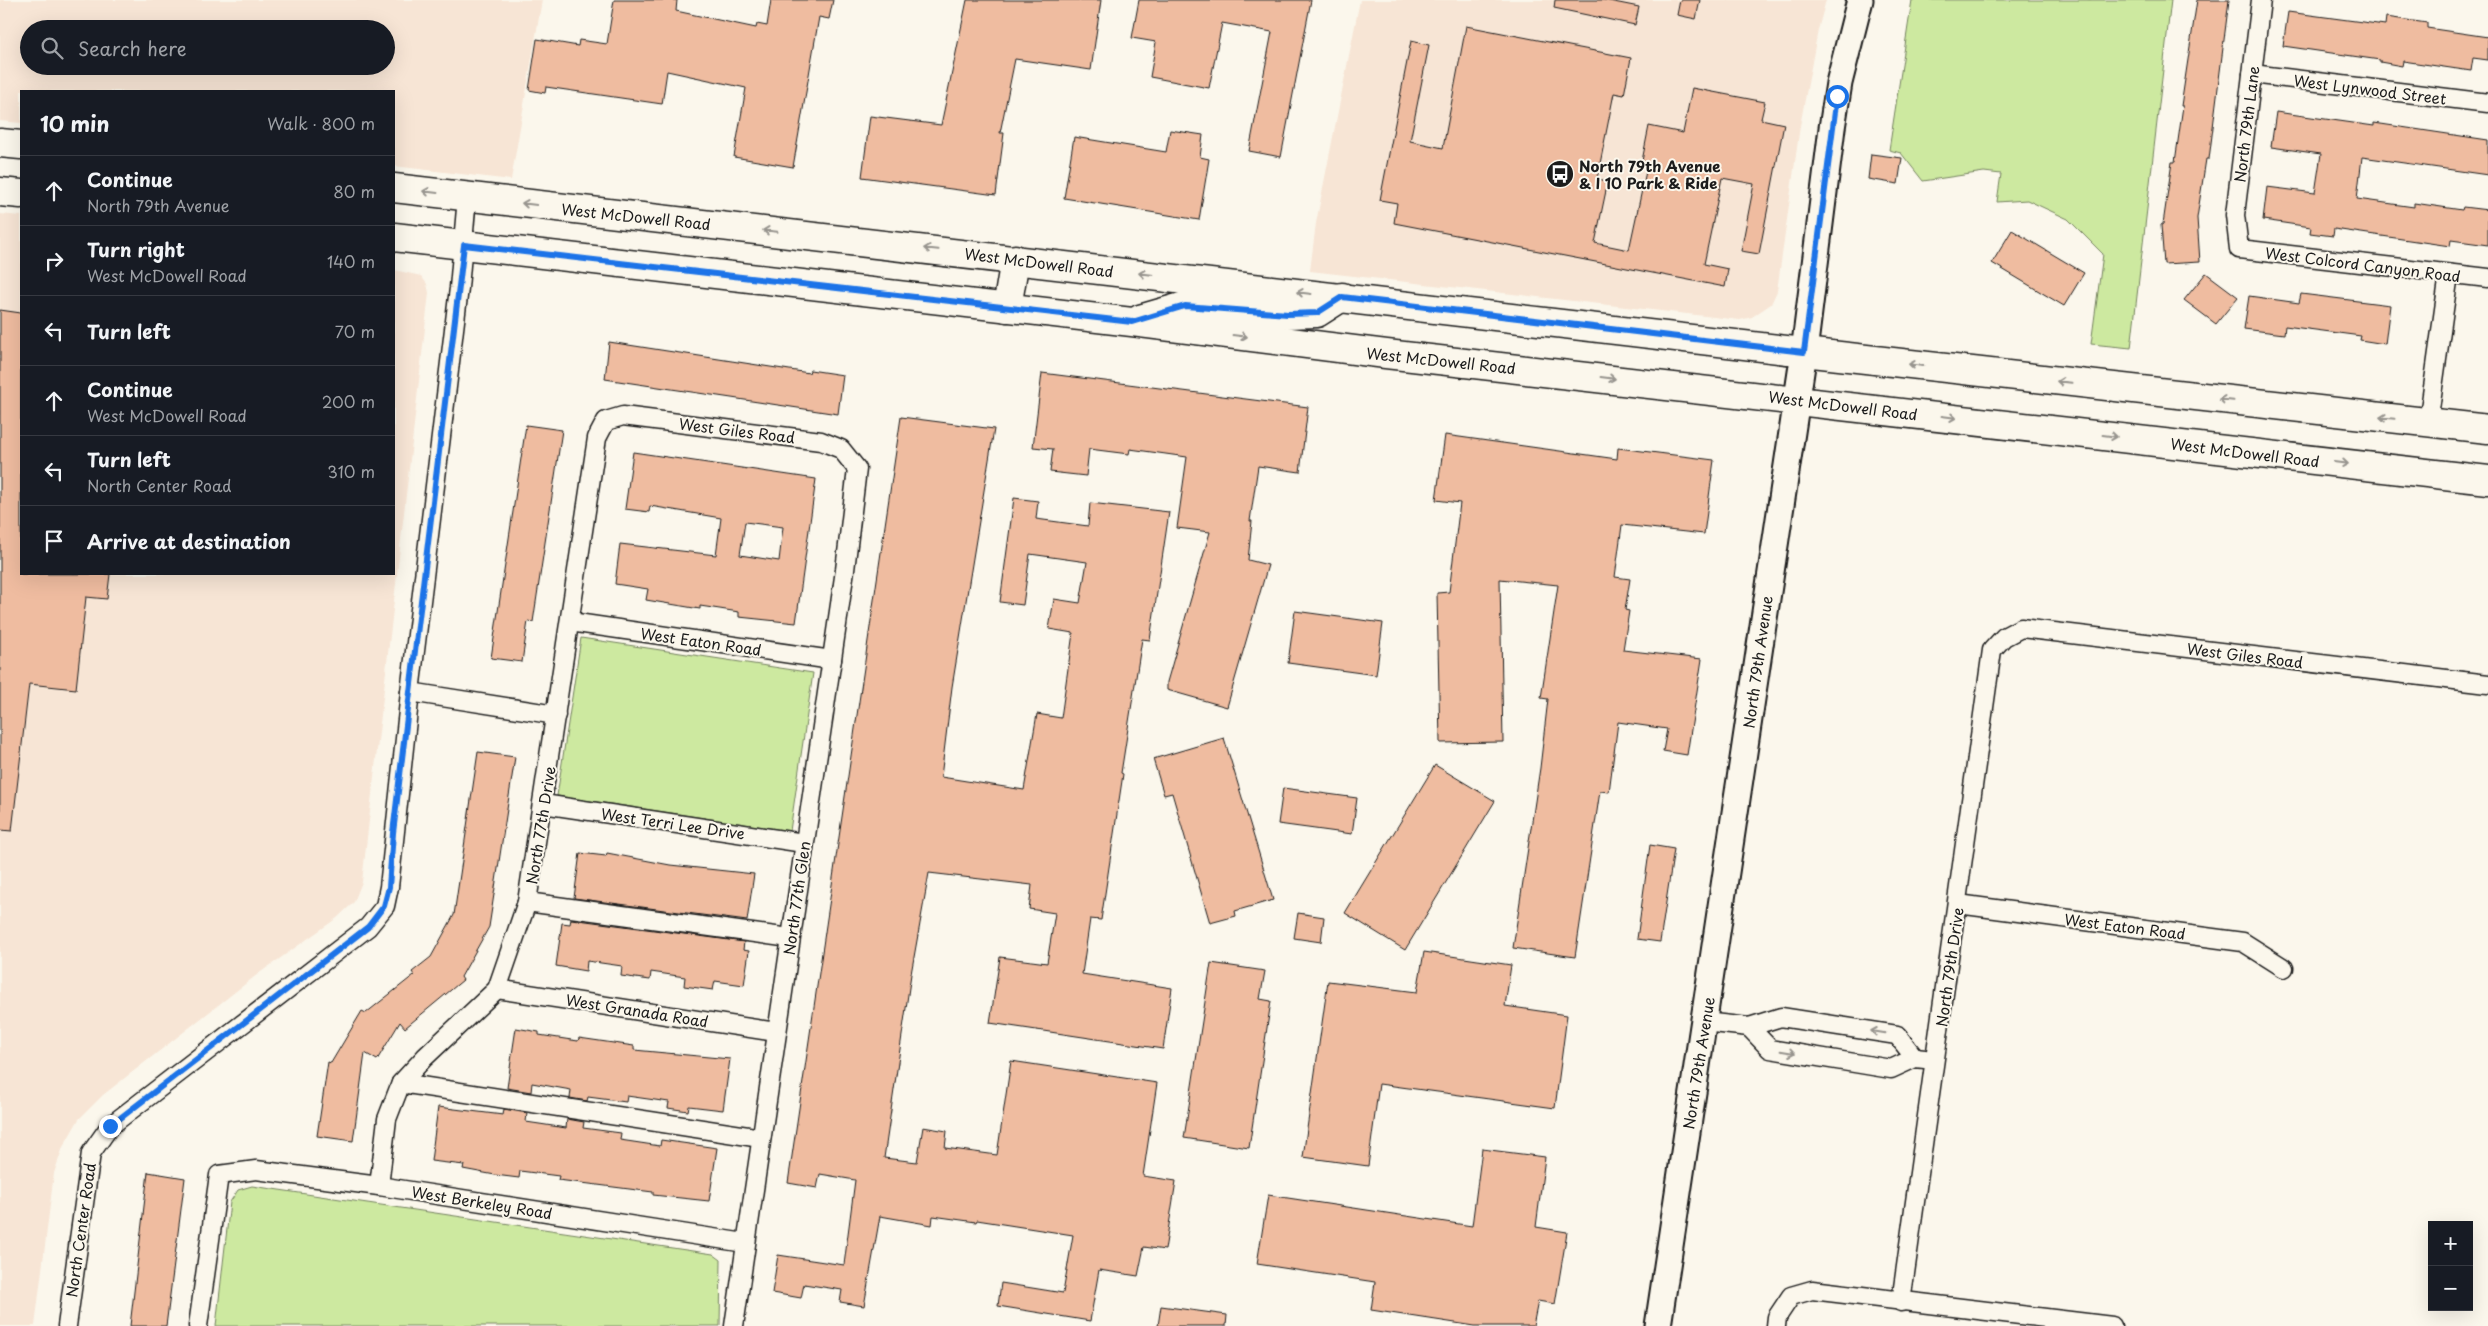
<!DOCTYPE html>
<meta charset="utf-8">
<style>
:root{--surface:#171b24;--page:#20242c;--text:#f1f3f6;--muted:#9ea1a6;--line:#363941}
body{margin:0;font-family:"Playpen Sans",sans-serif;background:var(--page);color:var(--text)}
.controls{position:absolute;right:15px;bottom:15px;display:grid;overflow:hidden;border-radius:0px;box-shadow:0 5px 20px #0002}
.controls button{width:45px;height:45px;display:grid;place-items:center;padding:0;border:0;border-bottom:1px solid var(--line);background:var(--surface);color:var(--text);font:25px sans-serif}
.stop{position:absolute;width:15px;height:15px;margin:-11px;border:4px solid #1a73e8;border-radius:50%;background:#fff}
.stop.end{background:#1a73e8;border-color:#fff;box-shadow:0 1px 5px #0008}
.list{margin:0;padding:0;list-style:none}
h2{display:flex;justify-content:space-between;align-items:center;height:65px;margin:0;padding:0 20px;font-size:21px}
h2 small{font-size:16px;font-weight:400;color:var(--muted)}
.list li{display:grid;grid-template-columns:32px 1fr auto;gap:15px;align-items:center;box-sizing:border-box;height:70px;padding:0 20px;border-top:1px solid var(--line)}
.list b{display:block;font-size:19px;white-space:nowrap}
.list p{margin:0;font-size:16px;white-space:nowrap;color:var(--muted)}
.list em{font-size:16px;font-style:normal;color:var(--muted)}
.icon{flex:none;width:28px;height:28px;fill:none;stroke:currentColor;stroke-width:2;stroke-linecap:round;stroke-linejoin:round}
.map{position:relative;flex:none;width:2488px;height:1326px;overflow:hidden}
.search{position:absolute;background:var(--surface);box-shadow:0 5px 20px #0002;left:20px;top:20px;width:375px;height:55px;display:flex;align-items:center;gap:12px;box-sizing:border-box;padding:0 18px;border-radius:28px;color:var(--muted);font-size:19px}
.panel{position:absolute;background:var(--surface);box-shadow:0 5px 20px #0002;left:20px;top:90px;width:375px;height:485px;border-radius:0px}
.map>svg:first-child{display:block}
.built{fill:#f7e5d5;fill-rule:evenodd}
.green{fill:#cde9a0;stroke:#74825e}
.building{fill:#efbca0;stroke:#1c1c1c;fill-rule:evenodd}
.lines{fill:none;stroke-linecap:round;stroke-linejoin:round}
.street-casing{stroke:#1c1c1c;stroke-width:21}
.secondary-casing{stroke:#1c1c1c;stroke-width:29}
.primary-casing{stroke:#1c1c1c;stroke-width:31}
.street{stroke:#fbf7ec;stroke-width:18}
.secondary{stroke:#fbf7ec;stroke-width:25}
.primary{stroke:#fbf7ec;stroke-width:28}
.oneway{stroke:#97948e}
.route{stroke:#1a73e8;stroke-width:6}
.labels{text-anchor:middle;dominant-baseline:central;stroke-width:4;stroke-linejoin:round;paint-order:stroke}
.street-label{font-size:15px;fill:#1c1c1c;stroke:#fbf7ec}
.poi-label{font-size:15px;font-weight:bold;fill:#1c1c1c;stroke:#fbf7ec;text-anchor:start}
</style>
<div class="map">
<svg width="2488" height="1326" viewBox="0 0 2488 1326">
<rect width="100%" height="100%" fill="#fbf7ec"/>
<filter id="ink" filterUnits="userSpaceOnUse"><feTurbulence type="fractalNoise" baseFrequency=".02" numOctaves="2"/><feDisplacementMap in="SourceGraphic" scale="10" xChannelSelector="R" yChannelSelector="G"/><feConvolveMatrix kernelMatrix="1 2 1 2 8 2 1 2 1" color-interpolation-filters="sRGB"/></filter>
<g filter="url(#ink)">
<g class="built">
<path d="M0,0H542L511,180L394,166V91H21V123L0,121ZM29,29H386V66H29Z"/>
<path d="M1360,0H1826L1818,30L1800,126L1777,291L1771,304L1752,317L1740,320L1310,271L1316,223Z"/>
<path d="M0,214L21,216V574H394V270L421,276L427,284L429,293L362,882L354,902L337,918L258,974L103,1095L79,1119L63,1147L54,1173L35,1326H0Z"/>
</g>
<g class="green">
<path d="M1912,0H2171L2131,348L2091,344L2103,254L2068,219L2027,200L1997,202L2001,174L1984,172L1923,181L1901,153L1889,150Z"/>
<path d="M581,638L813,673L790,831L557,796Z"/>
<path d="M252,1186L713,1254L721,1260L720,1326H216L230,1202L238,1190Z"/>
</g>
<g class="building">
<path d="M614,0H677L676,11L756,28L757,24L767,26L771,0H833L829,19L819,17L793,167L734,157L746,88L667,71L662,104L546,87L545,93L529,90L537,39L578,46L579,40L607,44Z"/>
<path d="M967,0H1101L1091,70L1015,59L1000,133H1004L996,195L862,177L870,116L941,125Z"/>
<path d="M1139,0H1311L1281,157L1249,151L1272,32L1222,23L1209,88L1150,77L1156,42L1132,38Z"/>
<path d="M1555,0H1604L1639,7L1635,25L1554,8Z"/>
<path d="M1680,0H1700L1696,19L1677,15Z"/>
<path d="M2197,0H2229L2209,159H2206L2197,218L2200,262L2164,264L2161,225L2163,224L2172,162H2175L2183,106H2181Z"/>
<path d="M2288,12L2385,25L2386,17L2427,23V28L2488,37V60L2473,58L2471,71L2403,61L2402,66L2380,62V60L2283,46Z"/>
<path d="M1466,26L1631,58L1624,95L1614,93L1597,179L1608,181L1595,243L1629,250L1648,162L1642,161L1649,126L1683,133L1692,88L1765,102L1761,119L1784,124L1759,254L1741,251L1754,184L1722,178L1704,264L1728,269L1725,287L1394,223L1397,203L1380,200L1411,41L1429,45L1410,141L1443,148Z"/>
<path d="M2276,112L2374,126V123L2488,140V175L2362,157L2357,199L2414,207V203L2462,210L2463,207L2488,210V245L2451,240L2450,246L2334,229L2333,236L2310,233L2311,227L2263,220L2267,187L2315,193L2321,154L2271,147Z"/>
<path d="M1170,130L1203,135L1200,157L1209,159L1199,220L1064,198L1074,137L1166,152Z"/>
<path d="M1871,154L1902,158L1898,184L1868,179Z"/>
<path d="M2012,230L2084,273L2064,306L1992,263Z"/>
<path d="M2206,273L2238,297L2216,324L2184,300Z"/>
<path d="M2301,294L2390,305L2385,344L2360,340L2361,336L2285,326L2284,334L2244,329L2249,296L2299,303Z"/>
<path d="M0,310L21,313V574H110L107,599L86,597L76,689L29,684L12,831L0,830Z"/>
<path d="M609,342L809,373L810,370L843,375L838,414L605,379Z"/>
<path d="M1042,373L1308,407L1300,472L1258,466L1250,521H1252L1248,560L1268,565L1227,707L1167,690V682L1210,532L1177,528L1187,457L1130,449L1129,454L1089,449L1086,476L1050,472L1053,449L1033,447Z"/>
<path d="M901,417L994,429L952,687L941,777L1024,790L1037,714L1061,718L1073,633L1049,629L1054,599L1080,603L1087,562L1030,554L1023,605L1000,602L1014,498L1038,501L1036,519L1088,526L1090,503L1169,512L1150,640L1142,639L1121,773L1123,774L1101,920L1090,919L1082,974L1172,988L1163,1049L990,1023L1000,957L1047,963L1055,913L1029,909L1032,885L929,873L911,974L884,1158L917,1162L923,1127L947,1131L945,1148L997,1155L1011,1061L1157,1083L1143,1176L1176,1181L1165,1250L1144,1247L1138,1276L1099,1270L1090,1321L998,1306L1001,1283L1063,1293L1073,1235L977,1220L976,1222L933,1216L932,1225L880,1216L864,1306L840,1302L842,1290L804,1284L801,1298L772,1293L778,1255L844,1265L855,1180L820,1174L817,1188L788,1183Z"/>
<path d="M526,425L562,430L533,622L528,621L522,662L491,658Z"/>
<path d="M1445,435L1617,459L1618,448L1714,460L1704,534L1622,525L1615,577L1630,579L1625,610L1629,611L1623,650L1702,659L1687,755L1663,751L1667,729L1618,722L1609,792L1600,791L1575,957L1513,948L1540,768L1548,699L1541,698L1558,585L1500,579L1503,742L1440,743L1437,593L1449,592L1460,503L1436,500Z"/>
<path d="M633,452L816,479L796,623L739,617V612L700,606V609L646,600L648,589L615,584L620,544L716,555L721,518L650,506L649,512L625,509ZM745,522L783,527L779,561L740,555Z"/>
<path d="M1295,611L1383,623L1376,675L1288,663Z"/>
<path d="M1224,738L1273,900L1235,911L1236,916L1210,923L1172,793L1164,795L1153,759Z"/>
<path d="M478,752L515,757L489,927L461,977L463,980L405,1028L400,1022L377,1060L365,1053L353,1141L317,1136L328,1062L331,1063L362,1011L366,1013L414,975L412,972L431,957L454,915Z"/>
<path d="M1435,765L1495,801L1405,950L1345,913Z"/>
<path d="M1283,788L1357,798L1352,834L1278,824Z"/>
<path d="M1650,845L1674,849L1660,942L1637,939Z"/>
<path d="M580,853L606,856L607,853L670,865L754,874L747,921L574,898Z"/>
<path d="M1298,913L1324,917L1321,942L1294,938Z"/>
<path d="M571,919L744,942L743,950L749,951L744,985L715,981L713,990L684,986L685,977L651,972L650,980L621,976L622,966L587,961L586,971L556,966L562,923L570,924Z"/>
<path d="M1424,952L1511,965L1505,1006L1567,1015L1555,1108L1379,1084L1368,1166L1303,1157L1328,981L1417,992Z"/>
<path d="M1211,963L1265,971L1260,999L1271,1001L1249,1148L1184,1138Z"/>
<path d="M516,1028L539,1032V1035L578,1041L579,1038L634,1046V1050L730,1059L723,1110L689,1106L688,1111L668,1108L669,1102L627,1096L626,1102L588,1097L587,1101L570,1098L571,1090L532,1083L531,1092L507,1088Z"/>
<path d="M438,1107L503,1115L504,1109L527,1113L526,1122L566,1128L567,1119L584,1122L583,1128L621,1133L620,1140L660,1146L661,1140L717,1148L709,1201L653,1195V1192L558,1180L559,1176L520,1171L519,1178L495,1175L463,1169L464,1165L431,1161Z"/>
<path d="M1482,1149L1545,1157L1536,1227L1567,1232L1555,1304L1538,1301L1533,1326H1475L1371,1310L1375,1282L1257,1264L1268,1195L1472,1226Z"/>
<path d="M148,1172L185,1178L166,1326H130Z"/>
<path d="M1161,1306L1227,1315L1226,1326H1158Z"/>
</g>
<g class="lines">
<defs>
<g id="street">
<path d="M2261,0L2235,215L2239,249L2488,278"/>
<path d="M2252,74L2488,103"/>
<path d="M2428,423L2449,274"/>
<path d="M570,622L832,660"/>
<path d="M410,692L556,715"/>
<path d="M543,804L804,843"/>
<path d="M527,902L790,938"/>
<path d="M1958,904L2243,942L2284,968"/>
<path d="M497,989L776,1032"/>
<path d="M1704,1022L1749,1027L1781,1017L1897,1035L1915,1058"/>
<path d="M1749,1027L1770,1049L1891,1069L1915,1058L1925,1059"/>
<path d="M401,1083L761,1138"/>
<path d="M379,1186L387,1119L401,1083L425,1057L497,989L527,902L597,438L606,421L623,416L821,441L841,449L857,469L845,570L734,1326"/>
<path d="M1901,1302L1992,650L2004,637L2021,628L2488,684"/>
<path d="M67,1326L91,1153L110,1126L368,927L385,906L389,887L410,692L459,288L467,197"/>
<path d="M198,1326L219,1175L256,1170L379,1186L745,1243"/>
<path d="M1776,1326L1777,1317L1791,1296L1812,1290L2112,1326"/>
</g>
<path id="secondary" d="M1658,1326L1804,352L1832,128L1839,83L1860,0"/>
<g id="primary">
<path d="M0,143L21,145"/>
<path d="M394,188L1804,352L2488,429"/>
<path d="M0,192L21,194"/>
<path d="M394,237L1132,322L1386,354L2488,480"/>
<path d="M1007,308L1015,259"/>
<path d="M1140,319L1185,306L1287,314L1317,313L1342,297"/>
</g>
</defs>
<use href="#street" class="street-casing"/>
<use href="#secondary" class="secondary-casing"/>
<use href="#primary" class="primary-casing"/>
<use href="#street" class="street"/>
<use href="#secondary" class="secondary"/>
<use href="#primary" class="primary"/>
</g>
<defs><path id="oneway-shaft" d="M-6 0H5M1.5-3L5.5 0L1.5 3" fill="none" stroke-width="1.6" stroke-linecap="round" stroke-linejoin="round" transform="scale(1.25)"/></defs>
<g class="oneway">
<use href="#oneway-shaft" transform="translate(430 192) rotate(-173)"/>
<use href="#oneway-shaft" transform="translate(529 204) rotate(-173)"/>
<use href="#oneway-shaft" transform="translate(770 231) rotate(-174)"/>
<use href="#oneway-shaft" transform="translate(931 249) rotate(-174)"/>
<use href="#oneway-shaft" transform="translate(1146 274) rotate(-173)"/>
<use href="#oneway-shaft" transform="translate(1304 293) rotate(-173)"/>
<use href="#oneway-shaft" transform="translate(1240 336) rotate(7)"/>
<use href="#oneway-shaft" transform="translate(1916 365) rotate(-173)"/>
<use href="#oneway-shaft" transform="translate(1608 378) rotate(7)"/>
<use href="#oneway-shaft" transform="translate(2064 382) rotate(-174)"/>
<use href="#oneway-shaft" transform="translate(2226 400) rotate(-174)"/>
<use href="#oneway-shaft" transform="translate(1949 417) rotate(7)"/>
<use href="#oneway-shaft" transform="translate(2387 418) rotate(-174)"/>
<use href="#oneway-shaft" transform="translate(2110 436) rotate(7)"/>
<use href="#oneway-shaft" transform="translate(2341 463) rotate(7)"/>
<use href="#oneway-shaft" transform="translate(1878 1032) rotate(-171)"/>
<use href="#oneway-shaft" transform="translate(1788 1052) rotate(9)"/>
</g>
</g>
<g class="lines" filter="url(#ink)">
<path class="route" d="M110,1126L368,927L384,906L389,887L393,833L464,245L1132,322L1185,306L1288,314L1317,313L1342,297L1804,352L1837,96"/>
</g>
<defs>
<symbol id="bus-disc" viewBox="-11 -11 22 22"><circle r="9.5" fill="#1c1c1c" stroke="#fbf7ec"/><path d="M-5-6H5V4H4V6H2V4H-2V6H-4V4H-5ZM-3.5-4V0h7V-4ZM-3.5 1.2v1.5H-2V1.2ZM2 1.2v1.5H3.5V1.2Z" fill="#fff"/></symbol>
</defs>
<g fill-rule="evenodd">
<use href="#bus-disc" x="1544" y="158" width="32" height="32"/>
</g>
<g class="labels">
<g class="street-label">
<text transform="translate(2370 89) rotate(7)">West Lynwood Street</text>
<text transform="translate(2246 124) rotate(-83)">North 79th Lane</text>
<text transform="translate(636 216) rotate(6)">West McDowell Road</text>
<text transform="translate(1039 262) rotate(7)">West McDowell Road</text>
<text transform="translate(2363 264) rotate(7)">West Colcord Canyon Road</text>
<text transform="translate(1441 360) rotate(6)">West McDowell Road</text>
<text transform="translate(1843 405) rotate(7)">West McDowell Road</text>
<text transform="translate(737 430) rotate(7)">West Giles Road</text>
<text transform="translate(2245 452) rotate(7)">West McDowell Road</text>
<text transform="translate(701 641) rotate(8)">West Eaton Road</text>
<text transform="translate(2245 655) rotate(7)">West Giles Road</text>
<text transform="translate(1757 662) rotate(-82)">North 79th Avenue</text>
<text transform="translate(673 823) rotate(8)">West Terri Lee Drive</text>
<text transform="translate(540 825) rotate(-81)">North 77th Drive</text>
<text transform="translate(796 898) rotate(-82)">North 77th Glen</text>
<text transform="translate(2125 926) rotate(7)">West Eaton Road</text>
<text transform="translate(1949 967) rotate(-82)">North 79th Drive</text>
<text transform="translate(637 1010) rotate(9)">West Granada Road</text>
<text transform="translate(1698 1063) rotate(-81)">North 79th Avenue</text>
<text transform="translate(482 1202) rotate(9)">West Berkeley Road</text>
<text transform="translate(80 1230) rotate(-82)">North Center Road</text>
</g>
<g class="poi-label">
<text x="1579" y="165">North 79th Avenue<tspan x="1579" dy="17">&amp; I 10 Park &amp; Ride</tspan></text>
</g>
</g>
</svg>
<div class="controls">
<button>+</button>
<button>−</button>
</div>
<div class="stop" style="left:1837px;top:96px"></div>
<div class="stop end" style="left:110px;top:1126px"></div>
<div class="search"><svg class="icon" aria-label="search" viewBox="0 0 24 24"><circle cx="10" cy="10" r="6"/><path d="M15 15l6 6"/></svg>Search here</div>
<section class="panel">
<h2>10 min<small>Walk · 800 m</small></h2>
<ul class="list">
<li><svg class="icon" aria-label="ahead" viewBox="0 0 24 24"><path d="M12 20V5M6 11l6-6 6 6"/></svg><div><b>Continue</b><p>North 79th Avenue</p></div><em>80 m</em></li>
<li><svg class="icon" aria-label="right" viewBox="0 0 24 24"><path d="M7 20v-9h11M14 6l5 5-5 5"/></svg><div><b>Turn right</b><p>West McDowell Road</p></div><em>140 m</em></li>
<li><svg class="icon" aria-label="left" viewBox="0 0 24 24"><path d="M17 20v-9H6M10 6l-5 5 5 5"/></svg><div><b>Turn left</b></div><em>70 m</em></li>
<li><svg class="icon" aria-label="ahead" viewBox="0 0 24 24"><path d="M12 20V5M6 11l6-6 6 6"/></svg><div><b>Continue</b><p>West McDowell Road</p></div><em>200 m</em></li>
<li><svg class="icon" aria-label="left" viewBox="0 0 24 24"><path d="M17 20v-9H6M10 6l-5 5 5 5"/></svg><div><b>Turn left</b><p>North Center Road</p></div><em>310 m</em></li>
<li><svg class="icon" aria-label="arrive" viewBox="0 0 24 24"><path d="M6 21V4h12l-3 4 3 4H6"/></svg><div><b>Arrive at destination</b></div></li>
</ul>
</section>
</div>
